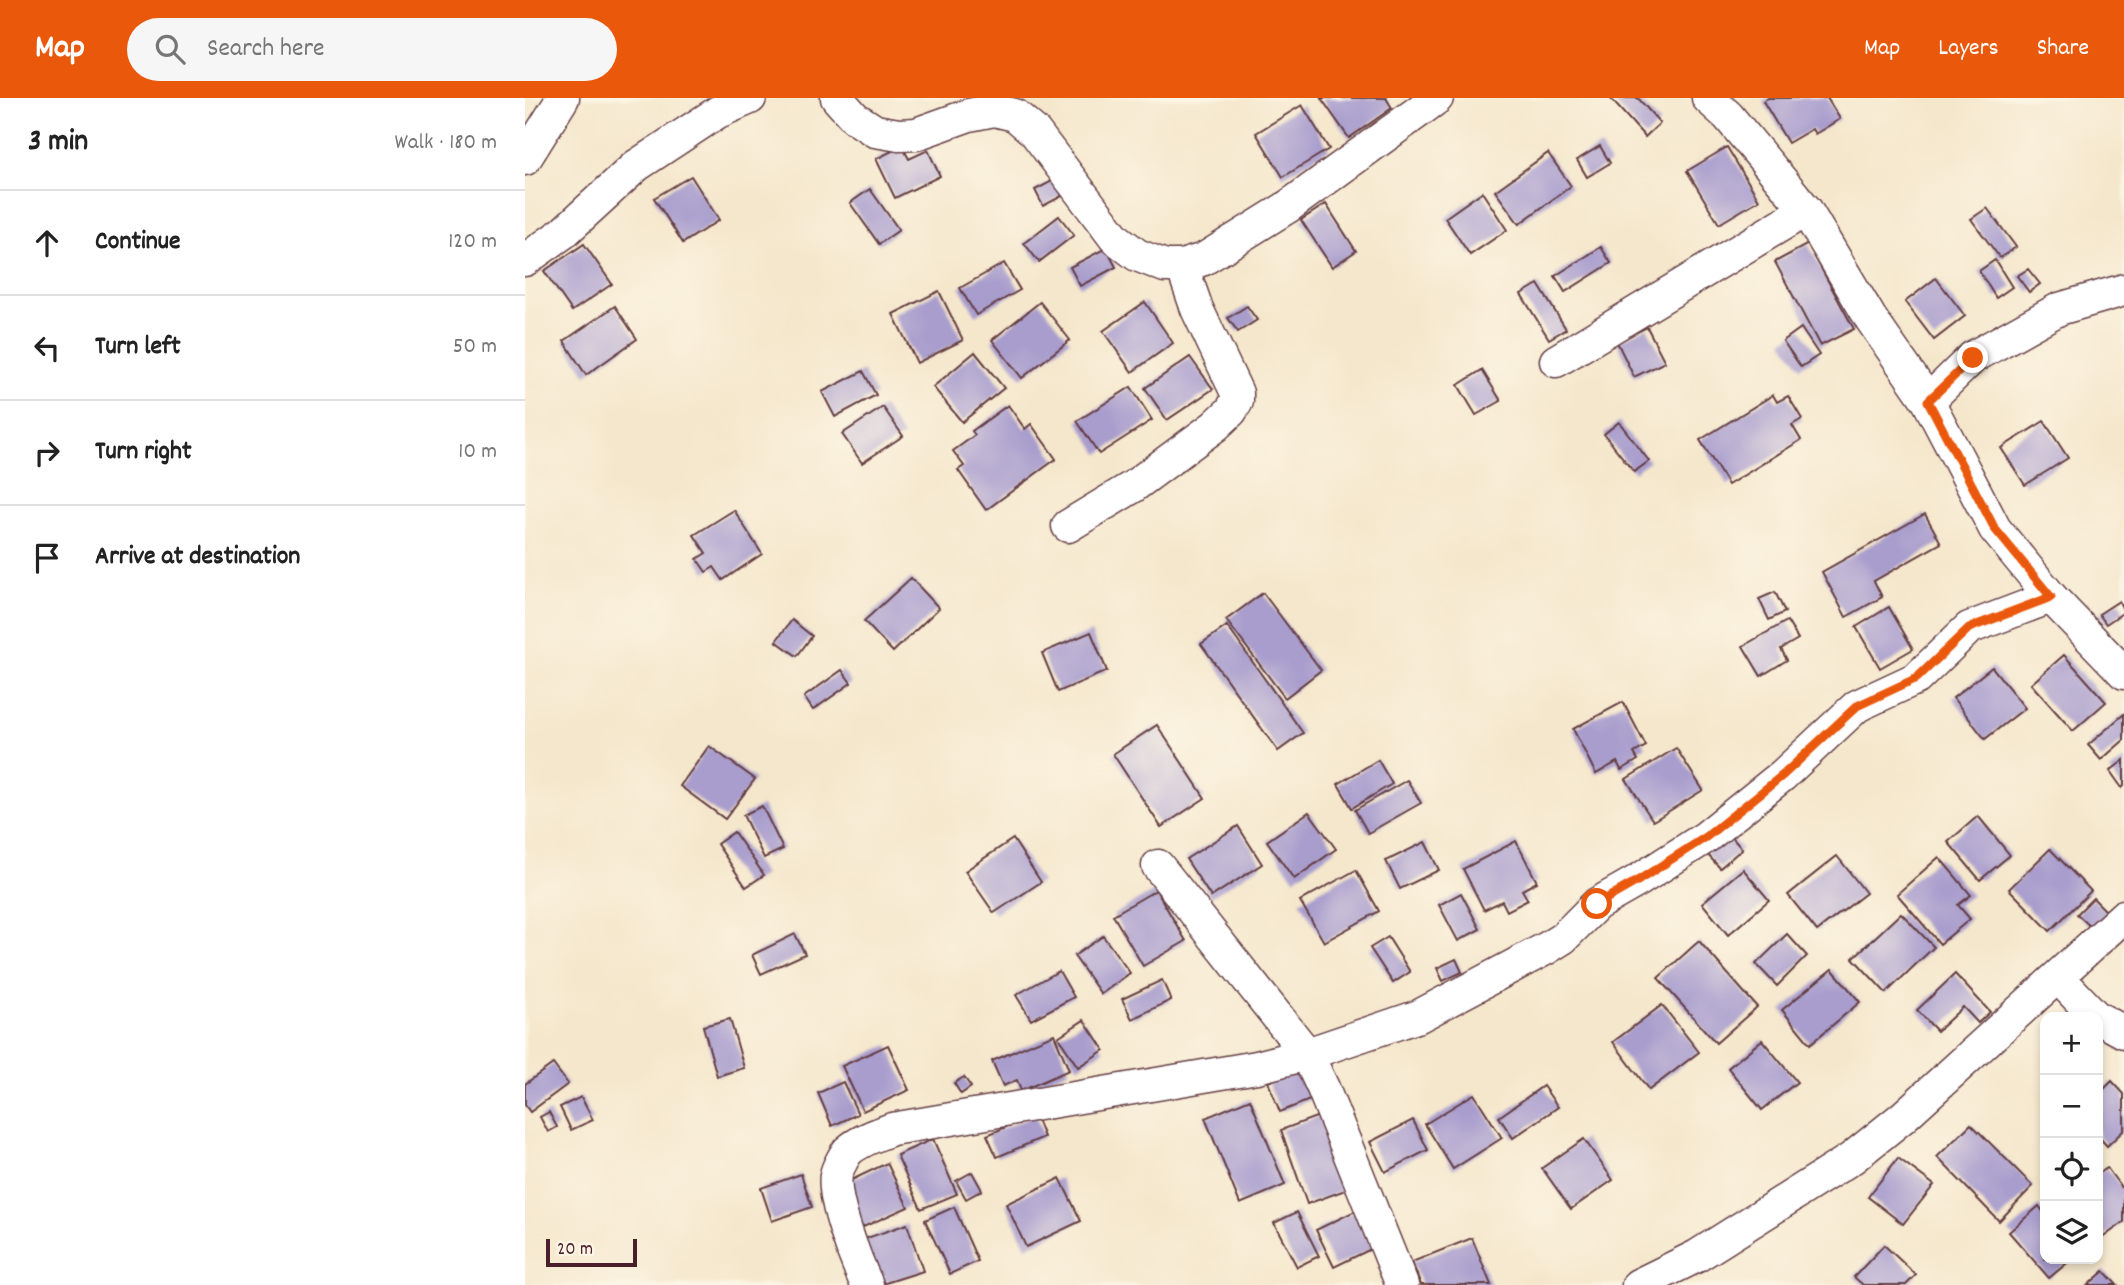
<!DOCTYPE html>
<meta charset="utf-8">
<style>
:root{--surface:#fff;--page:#f6f6f6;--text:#222;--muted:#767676;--line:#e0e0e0;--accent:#ea580c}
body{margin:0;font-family:Dekko,sans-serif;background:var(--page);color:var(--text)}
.controls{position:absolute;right:21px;bottom:21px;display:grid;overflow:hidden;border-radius:14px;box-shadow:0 4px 10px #0003}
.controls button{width:63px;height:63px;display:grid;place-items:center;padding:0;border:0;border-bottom:2px solid var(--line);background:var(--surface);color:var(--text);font:35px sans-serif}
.scale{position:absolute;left:21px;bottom:18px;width:91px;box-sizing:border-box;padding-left:7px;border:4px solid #4a1f2b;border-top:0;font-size:19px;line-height:24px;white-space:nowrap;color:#4a1f2b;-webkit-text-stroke:5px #fcf5e5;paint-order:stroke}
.stop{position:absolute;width:21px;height:21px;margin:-16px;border:5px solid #ea580c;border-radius:50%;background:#fff}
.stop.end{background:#ea580c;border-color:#fff;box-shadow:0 2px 7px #0008}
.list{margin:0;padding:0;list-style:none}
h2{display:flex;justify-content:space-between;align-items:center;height:91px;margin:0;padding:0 28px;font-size:30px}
h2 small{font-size:23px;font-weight:400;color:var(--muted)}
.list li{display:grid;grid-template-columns:46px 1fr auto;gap:21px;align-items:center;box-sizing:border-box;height:105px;padding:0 28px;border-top:2px solid var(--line)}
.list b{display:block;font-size:26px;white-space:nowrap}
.list em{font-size:23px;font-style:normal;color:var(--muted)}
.icon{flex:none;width:38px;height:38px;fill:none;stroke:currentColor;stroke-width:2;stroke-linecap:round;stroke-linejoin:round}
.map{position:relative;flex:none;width:1599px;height:1187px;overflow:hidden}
header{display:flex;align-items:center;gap:42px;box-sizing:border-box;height:98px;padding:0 35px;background:var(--accent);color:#fff}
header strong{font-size:33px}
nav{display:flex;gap:38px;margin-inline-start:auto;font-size:24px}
.search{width:490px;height:63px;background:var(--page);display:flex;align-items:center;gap:18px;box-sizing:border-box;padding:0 24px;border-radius:38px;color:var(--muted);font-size:26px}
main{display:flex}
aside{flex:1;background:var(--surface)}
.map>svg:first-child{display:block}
.building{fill:#a99dcd}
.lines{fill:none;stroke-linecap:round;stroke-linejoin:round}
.minor-casing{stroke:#643d43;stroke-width:35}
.minor{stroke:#fff;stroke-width:32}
.route{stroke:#ea580c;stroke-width:9}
</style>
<header>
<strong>Map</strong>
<div class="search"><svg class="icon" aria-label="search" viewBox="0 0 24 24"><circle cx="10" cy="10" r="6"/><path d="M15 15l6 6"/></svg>Search here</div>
<nav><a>Map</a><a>Layers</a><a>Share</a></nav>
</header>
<main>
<aside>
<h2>3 min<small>Walk · 180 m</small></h2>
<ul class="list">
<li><svg class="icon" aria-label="ahead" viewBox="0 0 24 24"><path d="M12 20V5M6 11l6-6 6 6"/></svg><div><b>Continue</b></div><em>120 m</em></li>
<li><svg class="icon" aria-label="left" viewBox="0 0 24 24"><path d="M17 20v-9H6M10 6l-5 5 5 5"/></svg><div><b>Turn left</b></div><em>50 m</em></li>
<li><svg class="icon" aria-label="right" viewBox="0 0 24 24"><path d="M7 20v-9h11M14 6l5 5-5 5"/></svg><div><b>Turn right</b></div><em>10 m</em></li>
<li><svg class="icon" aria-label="arrive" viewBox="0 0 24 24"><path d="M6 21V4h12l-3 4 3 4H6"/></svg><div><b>Arrive at destination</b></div></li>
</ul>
</aside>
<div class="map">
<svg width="1599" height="1187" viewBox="0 0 1599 1187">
<rect width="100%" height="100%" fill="#fcf5e5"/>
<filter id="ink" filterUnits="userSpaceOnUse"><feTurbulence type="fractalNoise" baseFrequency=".0143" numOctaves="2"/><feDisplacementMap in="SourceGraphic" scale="14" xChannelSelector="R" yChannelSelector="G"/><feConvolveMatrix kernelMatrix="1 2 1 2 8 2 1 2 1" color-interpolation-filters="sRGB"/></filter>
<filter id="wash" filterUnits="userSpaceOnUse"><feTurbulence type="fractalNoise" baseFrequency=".00686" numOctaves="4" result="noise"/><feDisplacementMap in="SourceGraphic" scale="28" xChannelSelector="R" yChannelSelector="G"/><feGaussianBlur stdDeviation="1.57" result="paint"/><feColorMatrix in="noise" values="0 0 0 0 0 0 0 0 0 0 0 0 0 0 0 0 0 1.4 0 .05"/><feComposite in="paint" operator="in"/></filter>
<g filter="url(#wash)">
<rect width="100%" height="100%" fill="#f5e7cc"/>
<g id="blocks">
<g class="building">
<path d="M796,0H861L867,10L824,40Z"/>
<path d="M1085,0H1113L1135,25L1120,39Z"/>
<path d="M1243,0H1302L1315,21L1290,36L1287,31L1263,45L1238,3Z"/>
<path d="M777,7L804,51L758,79L731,35Z"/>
<path d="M377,48L384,61L403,52L415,78L370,100L351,61Z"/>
<path d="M1075,48L1085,65L1062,79L1052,62Z"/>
<path d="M1202,49L1234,102L1194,126L1162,73Z"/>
<path d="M1023,55L1046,88L994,126L970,93Z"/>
<path d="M166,78L194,122L158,145L129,100Z"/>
<path d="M529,82L537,98L518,108L510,92Z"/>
<path d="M345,91L374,132L354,146L325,105Z"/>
<path d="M957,94L982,132L945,157L920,120Z"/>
<path d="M801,106L831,153L807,169L776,122Z"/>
<path d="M1462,110L1491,149L1475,160L1446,121Z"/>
<path d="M534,118L549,137L514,164L499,145Z"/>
<path d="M59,146L87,186L47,213L19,173Z"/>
<path d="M1283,146L1329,231L1295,248L1250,164Z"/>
<path d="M1076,149L1086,165L1040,194L1030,178Z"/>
<path d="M581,150L591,169L555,188L545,169Z"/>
<path d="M1470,162L1487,189L1471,200L1454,173Z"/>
<path d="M479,165L495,192L451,217L435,190Z"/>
<path d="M1503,171L1515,186L1504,194L1492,178Z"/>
<path d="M1411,180L1440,218L1409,242L1380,204Z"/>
<path d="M1013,186L1041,231L1024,241L996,196Z"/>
<path d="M414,193L438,242L392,265L368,216Z"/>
<path d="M515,204L545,242L497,280L467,242Z"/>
<path d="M620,204L648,245L607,274L578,233Z"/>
<path d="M90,208L112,241L61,277L39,243Z"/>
<path d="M722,208L732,222L713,234L703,220Z"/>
<path d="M1122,229L1140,264L1109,279L1092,244Z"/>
<path d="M1276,230L1294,257L1276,269L1258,243Z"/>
<path d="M450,254L479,290L437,324L408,289Z"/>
<path d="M665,259L688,291L642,322L620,290Z"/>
<path d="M957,272L976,303L951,317L933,287Z"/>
<path d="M338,273L351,297L310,319L297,294Z"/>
<path d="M606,289L627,322L574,356L552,323Z"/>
<path d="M1248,297L1252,304L1263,298L1277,321L1267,327L1276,342L1203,387L1175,342Z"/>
<path d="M483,307L500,331L506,326L531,361L461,412L433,372L439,368L428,353L450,337L447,333Z"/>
<path d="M358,309L378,338L337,365L317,336Z"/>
<path d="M1519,323L1543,360L1500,387L1476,350Z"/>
<path d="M1094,324L1124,363L1109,374L1079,336Z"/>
<path d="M209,412L237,456L198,482L189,469L181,474L172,461L181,455L169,437Z"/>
<path d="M1400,416L1416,445L1349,483L1357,499L1321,519L1297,474Z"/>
<path d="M386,480L414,510L368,554L339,523Z"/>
<path d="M1250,494L1260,514L1244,522L1234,501Z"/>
<path d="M738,495L796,572L760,600L701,522Z"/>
<path d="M1594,503L1599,514L1581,526L1574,516Z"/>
<path d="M1364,509L1388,551L1355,570L1331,529Z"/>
<path d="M267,522L287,538L272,558L251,543Z"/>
<path d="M1262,523L1273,541L1256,551L1262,562L1236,578L1218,548Z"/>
<path d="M702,528L778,635L753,653L676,546Z"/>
<path d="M566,534L582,573L533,594L517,555Z"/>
<path d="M1539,557L1581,604L1548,633L1506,586Z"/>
<path d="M1467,569L1500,610L1460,641L1428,600Z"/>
<path d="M317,572L326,585L288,612L279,599Z"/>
<path d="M1098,604L1121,648L1109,655L1113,662L1096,672L1092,664L1071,676L1048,631Z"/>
<path d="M1599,616V642L1576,662L1563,647Z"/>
<path d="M632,627L680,700L636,729L588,656Z"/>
<path d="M184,648L230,681L200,721L155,688Z"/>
<path d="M1151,650L1178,692L1128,723L1101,681Z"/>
<path d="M853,662L867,686L827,710L813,686Z"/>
<path d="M1599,662V688L1597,690L1585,673Z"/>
<path d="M882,682L896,705L843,735L830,712Z"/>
<path d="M237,708L258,751L239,760L218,717Z"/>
<path d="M784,714L811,751L769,781L742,743Z"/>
<path d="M1453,718L1485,757L1455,782L1423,744Z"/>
<path d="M713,728L737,766L686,799L661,761Z"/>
<path d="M209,734L239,777L221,789L192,746Z"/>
<path d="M1203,735L1217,751L1195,770L1181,755Z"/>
<path d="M488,741L516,784L469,815L440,773Z"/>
<path d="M991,743L1012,784L997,792L1003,802L982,813L977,803L959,812L938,771Z"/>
<path d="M900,744L914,772L875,791L861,763Z"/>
<path d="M1525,751L1566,793L1525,833L1484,791Z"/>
<path d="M1312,758L1341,795L1292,833L1263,797Z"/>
<path d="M1414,759L1446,797L1433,807L1445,821L1415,846L1372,796Z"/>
<path d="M1218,771L1244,802L1203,837L1177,805Z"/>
<path d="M831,772L854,813L799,844L775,803Z"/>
<path d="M631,792L661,843L618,868L588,817Z"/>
<path d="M936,795L955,831L933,843L914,807Z"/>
<path d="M1568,800L1584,816L1569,832L1552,816Z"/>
<path d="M1376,815L1409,849L1361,895L1328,860Z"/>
<path d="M270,836L280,856L236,876L227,857Z"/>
<path d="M1262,836L1282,858L1252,888L1231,866Z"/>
<path d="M578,838L605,875L576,896L549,858Z"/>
<path d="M863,839L885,874L868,885L845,850Z"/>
<path d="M1174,843L1232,909L1191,945L1133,880Z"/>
<path d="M931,861L937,874L918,883L912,870Z"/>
<path d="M1307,871L1335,904L1285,946L1257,912Z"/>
<path d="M534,873L549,899L506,922L491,897Z"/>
<path d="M1430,876L1465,914L1453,925L1438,909L1412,933L1392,912Z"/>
<path d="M637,882L646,902L607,921L597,901Z"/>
<path d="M1137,907L1174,954L1124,992L1088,944Z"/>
<path d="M205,921L219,970L192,978L178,928Z"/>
<path d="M559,922L579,952L553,969L533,939Z"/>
<path d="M529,936L544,972L496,993L492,982L478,988L467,963Z"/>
<path d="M1237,942L1272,984L1237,1012L1203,970Z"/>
<path d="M363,947L384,992L338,1013L317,968Z"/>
<path d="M28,966L43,986L5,1014L0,1007V986Z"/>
<path d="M778,970L790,1000L755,1014L743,984Z"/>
<path d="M439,979L446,989L436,996L429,985Z"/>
<path d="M1587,983L1599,996V1032L1582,1048L1573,1038V997Z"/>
<path d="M318,984L333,1016L307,1028L293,995Z"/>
<path d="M1018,988L1033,1009L988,1040L974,1019Z"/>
<path d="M949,996L977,1040L928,1071L900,1026Z"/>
<path d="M56,999L68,1022L46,1032L35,1009Z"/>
<path d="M725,1001L760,1087L715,1106L680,1020Z"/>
<path d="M24,1014L32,1029L23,1034L15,1019Z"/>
<path d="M799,1016L826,1090L782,1106L756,1032Z"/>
<path d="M510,1017L519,1039L472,1059L462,1037Z"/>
<path d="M888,1022L903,1052L860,1074L845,1044Z"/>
<path d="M1446,1026L1508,1088L1474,1123L1412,1059Z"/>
<path d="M408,1041L432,1096L396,1111L372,1057Z"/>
<path d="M1059,1041L1088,1082L1046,1111L1017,1070Z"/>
<path d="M1373,1060L1409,1087L1378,1126L1343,1099Z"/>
<path d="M362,1065L383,1109L336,1130L316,1087Z"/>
<path d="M1582,1070L1599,1093V1124L1573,1143V1076Z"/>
<path d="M447,1074L457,1092L441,1101L431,1083Z"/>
<path d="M276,1076L287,1109L247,1123L236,1090Z"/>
<path d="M535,1080L556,1123L501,1149L481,1106Z"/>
<path d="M1514,1108L1520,1116V1161H1547L1524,1180L1484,1134Z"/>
<path d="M429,1109L453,1163L425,1176L400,1122Z"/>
<path d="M830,1113L848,1150L809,1169L791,1132Z"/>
<path d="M772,1114L794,1158L772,1169L749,1125Z"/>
<path d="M382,1126L398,1173L354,1187L339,1141Z"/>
<path d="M947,1140L966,1187H896L887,1164Z"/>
<path d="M1359,1147L1391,1177L1381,1187H1338L1329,1179Z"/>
<path d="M1579,1173L1592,1187H1563Z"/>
</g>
</g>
</g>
<g filter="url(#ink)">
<use href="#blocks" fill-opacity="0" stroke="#643d43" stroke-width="2"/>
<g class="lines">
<defs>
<g id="minor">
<path d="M312,0L330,20L350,33L374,37L391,36L444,17L469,12L490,17L510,34L590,140L612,157L640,168H657L679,161L761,110L912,0"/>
<path d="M1183,0L1203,18L1281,112L1346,221L1403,303L1470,431L1526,499L1599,575"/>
<path d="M0,61L38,0"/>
<path d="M0,162L38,135L111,68L193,14L225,0"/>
<path d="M1031,263L1281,112"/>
<path d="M1403,303L1448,259L1534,211L1599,192"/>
<path d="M543,428L609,388L690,328L706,313L712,303V295L672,211L657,168"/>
<path d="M633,768L782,956L798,990L877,1187"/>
<path d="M1533,879L1571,919"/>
<path d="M1573,920L1599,934"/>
<path d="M342,1187C331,1163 307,1102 311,1077C312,1071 319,1058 323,1053C335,1042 352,1037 367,1031L732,969L782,956L894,918L1022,850L1038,840L1072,806L1114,782L1181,739L1258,677L1332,608L1392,580L1444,530L1526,499"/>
<path d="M1113,1187L1172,1158L1327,1060L1378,1019L1599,818"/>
</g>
</defs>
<use href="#minor" class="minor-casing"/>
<use href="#minor" class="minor"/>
</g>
</g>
<g class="lines" filter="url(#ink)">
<path class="route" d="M1072,806L1114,782L1181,739L1258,677L1332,608L1392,580L1444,530L1526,499L1470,431L1403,303L1448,260"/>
</g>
</svg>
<div class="controls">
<button>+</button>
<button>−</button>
<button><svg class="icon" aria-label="locate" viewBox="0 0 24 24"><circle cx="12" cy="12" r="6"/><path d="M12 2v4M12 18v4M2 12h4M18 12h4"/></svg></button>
<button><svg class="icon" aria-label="layers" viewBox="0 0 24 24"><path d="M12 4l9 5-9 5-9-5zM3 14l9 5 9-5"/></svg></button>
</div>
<div class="scale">20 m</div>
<div class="stop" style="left:1072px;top:806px"></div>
<div class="stop end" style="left:1448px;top:260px"></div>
</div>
</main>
